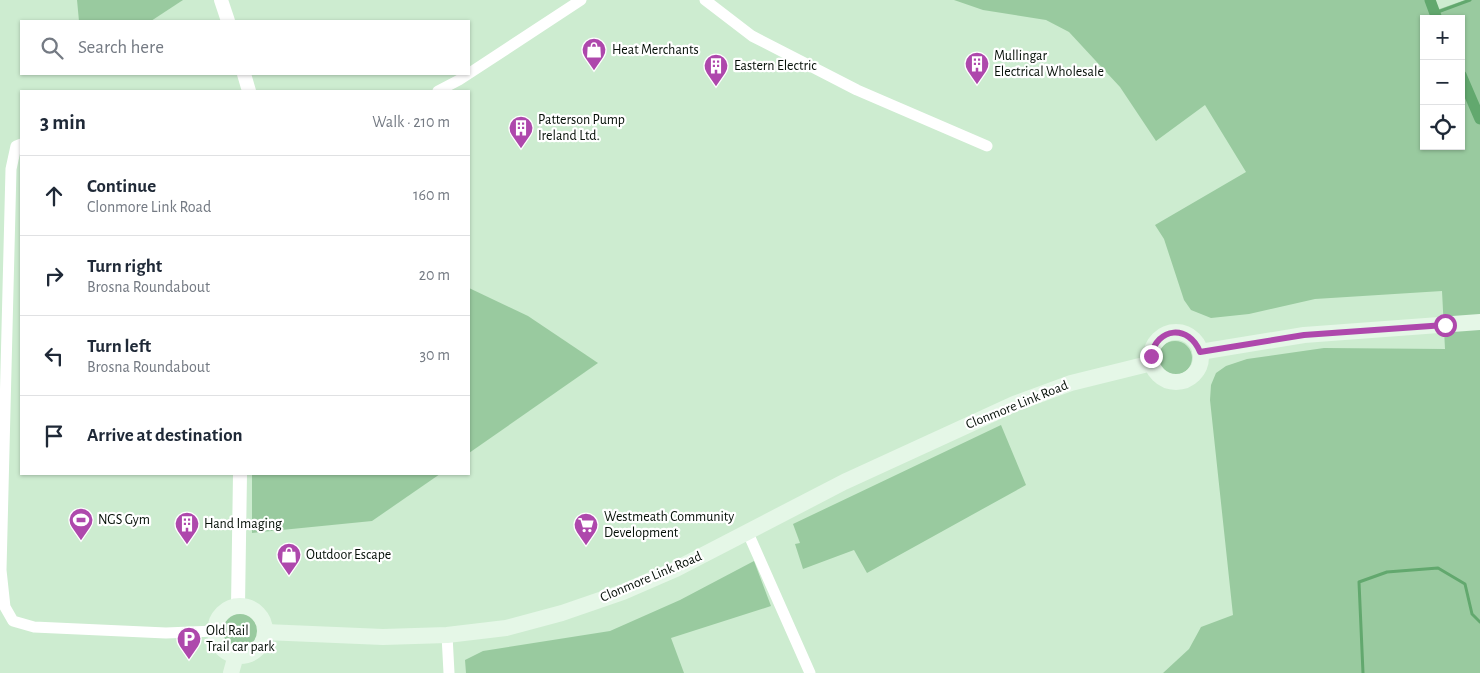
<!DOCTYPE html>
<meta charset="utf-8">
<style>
:root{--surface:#fff;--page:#f2f2f3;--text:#1f2937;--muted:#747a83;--line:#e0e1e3}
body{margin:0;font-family:"Alegreya Sans",sans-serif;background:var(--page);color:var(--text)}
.controls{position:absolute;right:15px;top:15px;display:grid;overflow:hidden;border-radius:0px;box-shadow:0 1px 4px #0004}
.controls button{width:45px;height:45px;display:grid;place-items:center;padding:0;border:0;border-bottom:1px solid var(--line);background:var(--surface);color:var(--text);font:25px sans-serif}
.stop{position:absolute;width:15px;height:15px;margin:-11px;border:4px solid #ae48ac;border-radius:50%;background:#fff}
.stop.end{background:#ae48ac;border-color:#fff;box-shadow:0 1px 5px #0008}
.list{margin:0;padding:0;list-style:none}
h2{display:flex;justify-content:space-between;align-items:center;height:65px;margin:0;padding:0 20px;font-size:21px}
h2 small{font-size:16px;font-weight:400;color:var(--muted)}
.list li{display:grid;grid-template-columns:32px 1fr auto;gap:15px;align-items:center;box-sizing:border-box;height:80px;padding:0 20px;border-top:1px solid var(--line)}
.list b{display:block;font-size:19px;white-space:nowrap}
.list p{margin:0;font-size:16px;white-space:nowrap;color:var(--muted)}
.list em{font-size:16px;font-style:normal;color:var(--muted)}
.icon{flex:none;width:28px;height:28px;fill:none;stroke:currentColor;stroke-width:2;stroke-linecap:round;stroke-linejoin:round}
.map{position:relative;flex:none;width:1480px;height:673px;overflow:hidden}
.search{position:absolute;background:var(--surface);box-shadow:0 1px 4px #0004;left:20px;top:20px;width:450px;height:55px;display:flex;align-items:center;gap:12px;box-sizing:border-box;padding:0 18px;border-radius:0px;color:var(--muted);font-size:19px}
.panel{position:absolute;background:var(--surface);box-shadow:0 1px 4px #0004;left:20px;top:90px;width:450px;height:385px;border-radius:0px}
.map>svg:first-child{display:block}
.grass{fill:#99ca9f;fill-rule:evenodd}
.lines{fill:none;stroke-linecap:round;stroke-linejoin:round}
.stream{stroke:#62a86e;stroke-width:3}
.canal{stroke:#62a86e;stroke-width:11}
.minor{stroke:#fff;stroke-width:11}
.tertiary{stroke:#fff;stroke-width:14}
.secondary{stroke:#e5f7e7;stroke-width:16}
.route{stroke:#ae48ac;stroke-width:6}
.labels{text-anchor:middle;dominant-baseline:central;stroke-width:4.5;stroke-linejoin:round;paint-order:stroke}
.poi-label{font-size:14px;fill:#050f07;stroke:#fff;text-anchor:start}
.street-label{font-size:14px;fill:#050f07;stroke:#fff}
</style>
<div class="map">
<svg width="1480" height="673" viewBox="0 0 1480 673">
<rect width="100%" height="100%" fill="#cdecd0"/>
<g class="grass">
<path d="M77,0H183L151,21H79Z"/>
<path d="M954,0H1429L1434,11L1465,0H1480V673H1163L1189,649L1201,627L1233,615L1210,400L1211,385L1216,373L1226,366L1247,359L1324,348L1445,349L1442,291L1315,299L1249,314L1211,318L1191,310L1184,300L1164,239L1155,225L1246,172L1205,105L1156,141L1120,87L1069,32L1046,20L983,10ZM1424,19H1461V146H1424Z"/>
<path d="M469,288L528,316L598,363L469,453Z"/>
<circle cx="1175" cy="358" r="17"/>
<path d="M1001,425L1026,485L867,573L854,550L803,569L795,544L800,543L793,524Z"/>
<path d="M252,474H440L372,521L252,533Z"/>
<path d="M754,561L771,606L671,638L684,673H466L465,660L483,651L610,631L680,600Z"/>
<circle cx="240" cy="631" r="19"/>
</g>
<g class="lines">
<g class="stream">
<path d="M1435,13L1470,0"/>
<path d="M1363,673L1359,582L1387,572L1438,568L1465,584L1472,614L1480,622"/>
</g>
<g class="canal">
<path d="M1430,0L1437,19"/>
<path d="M1461,75L1480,119"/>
</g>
<g class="minor">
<path d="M705,0L752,36L857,90L987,146"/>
<path d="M438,91L459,80L581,0"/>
<path d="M21,144L16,146L11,169L1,570L5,607L13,621L34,627L166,633L215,631"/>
<path d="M748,533L810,673"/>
<path d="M447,635L449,673"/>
</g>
<g class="tertiary">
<path d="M221,0L228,21"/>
<path d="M244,74L249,91"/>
<path d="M238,606L240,474"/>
</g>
<g class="secondary">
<circle cx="1176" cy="357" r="25"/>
<path d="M1200,352L1304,335L1480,322"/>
<circle cx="240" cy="631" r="25"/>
<path d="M265,632L383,637L447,635L506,628L562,613L623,592L676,569L844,482L1014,404L1071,383L1152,363"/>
<path d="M231,673L236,655"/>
</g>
</g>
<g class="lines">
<path class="route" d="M1151,356C1157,327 1189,324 1200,352L1304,335L1445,325"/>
</g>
<defs>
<symbol id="shop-pin" viewBox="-11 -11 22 30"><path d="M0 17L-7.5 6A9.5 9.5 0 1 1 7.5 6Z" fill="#ae48ac" stroke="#fff"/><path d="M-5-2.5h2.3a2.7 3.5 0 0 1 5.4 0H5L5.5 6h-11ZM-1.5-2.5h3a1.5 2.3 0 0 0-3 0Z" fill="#fff"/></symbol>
<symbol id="building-pin" viewBox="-11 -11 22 30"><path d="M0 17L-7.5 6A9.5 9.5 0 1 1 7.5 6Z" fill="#ae48ac" stroke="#fff"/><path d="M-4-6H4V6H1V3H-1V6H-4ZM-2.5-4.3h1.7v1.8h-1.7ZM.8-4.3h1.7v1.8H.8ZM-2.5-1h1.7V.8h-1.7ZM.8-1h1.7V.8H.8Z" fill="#fff"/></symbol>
<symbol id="stadium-pin" viewBox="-11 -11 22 30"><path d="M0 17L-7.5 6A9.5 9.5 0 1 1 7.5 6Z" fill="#ae48ac" stroke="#fff"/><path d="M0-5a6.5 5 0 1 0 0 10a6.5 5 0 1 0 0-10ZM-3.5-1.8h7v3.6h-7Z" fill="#fff"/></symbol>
<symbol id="supermarket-pin" viewBox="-11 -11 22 30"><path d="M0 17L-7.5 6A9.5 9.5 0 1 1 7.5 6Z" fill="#ae48ac" stroke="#fff"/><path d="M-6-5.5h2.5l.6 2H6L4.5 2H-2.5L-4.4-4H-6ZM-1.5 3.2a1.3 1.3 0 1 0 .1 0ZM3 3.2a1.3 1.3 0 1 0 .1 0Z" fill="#fff"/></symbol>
<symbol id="parking-pin" viewBox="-11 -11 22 30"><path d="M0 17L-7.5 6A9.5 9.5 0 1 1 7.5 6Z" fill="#ae48ac" stroke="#fff"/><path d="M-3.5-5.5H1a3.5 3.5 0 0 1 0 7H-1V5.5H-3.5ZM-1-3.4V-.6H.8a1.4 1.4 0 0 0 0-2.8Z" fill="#fff"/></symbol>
</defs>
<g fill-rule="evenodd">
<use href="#shop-pin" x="580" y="36" width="28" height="38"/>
<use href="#building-pin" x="963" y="50" width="28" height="38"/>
<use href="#building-pin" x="702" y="52" width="28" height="38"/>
<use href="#building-pin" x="507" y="114" width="28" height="38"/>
<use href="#stadium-pin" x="67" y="506" width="28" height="38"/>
<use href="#building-pin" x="173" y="510" width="28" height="38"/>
<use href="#supermarket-pin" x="572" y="511" width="28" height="38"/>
<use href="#shop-pin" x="275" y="541" width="28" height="38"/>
<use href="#parking-pin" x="175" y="625" width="28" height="38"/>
</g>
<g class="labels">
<g class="poi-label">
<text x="612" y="50">Heat Merchants</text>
<text x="994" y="56">Mullingar<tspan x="994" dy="16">Electrical Wholesale</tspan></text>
<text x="734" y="66">Eastern Electric</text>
<text x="538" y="120">Patterson Pump<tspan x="538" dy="16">Ireland Ltd.</tspan></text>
<text x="604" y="517">Westmeath Community<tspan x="604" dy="16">Development</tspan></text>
<text x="98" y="520">NGS Gym</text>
<text x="204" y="524">Hand Imaging</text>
<text x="306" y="555">Outdoor Escape</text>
<text x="206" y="631">Old Rail<tspan x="206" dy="16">Trail car park</tspan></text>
</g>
<g class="street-label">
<text transform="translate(1017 405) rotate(-22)">Clonmore Link Road</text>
<text transform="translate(651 577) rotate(-23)">Clonmore Link Road</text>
</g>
</g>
</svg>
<div class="controls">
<button>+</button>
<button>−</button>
<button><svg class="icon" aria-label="locate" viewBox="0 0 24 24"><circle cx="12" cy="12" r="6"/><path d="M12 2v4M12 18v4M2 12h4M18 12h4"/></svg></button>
</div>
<div class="stop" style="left:1445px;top:325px"></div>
<div class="stop end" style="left:1151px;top:356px"></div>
<div class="search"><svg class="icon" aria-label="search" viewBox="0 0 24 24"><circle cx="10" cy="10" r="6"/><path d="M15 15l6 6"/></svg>Search here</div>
<section class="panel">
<h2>3 min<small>Walk · 210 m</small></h2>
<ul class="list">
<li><svg class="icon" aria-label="ahead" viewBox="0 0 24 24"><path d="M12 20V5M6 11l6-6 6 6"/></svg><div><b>Continue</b><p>Clonmore Link Road</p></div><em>160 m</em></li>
<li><svg class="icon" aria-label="right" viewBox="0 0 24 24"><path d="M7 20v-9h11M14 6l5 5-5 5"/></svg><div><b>Turn right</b><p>Brosna Roundabout</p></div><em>20 m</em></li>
<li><svg class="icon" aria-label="left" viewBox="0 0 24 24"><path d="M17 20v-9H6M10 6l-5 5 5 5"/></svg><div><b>Turn left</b><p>Brosna Roundabout</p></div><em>30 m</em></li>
<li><svg class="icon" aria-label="arrive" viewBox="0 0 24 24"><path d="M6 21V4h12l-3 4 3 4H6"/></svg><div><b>Arrive at destination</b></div></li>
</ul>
</section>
</div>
